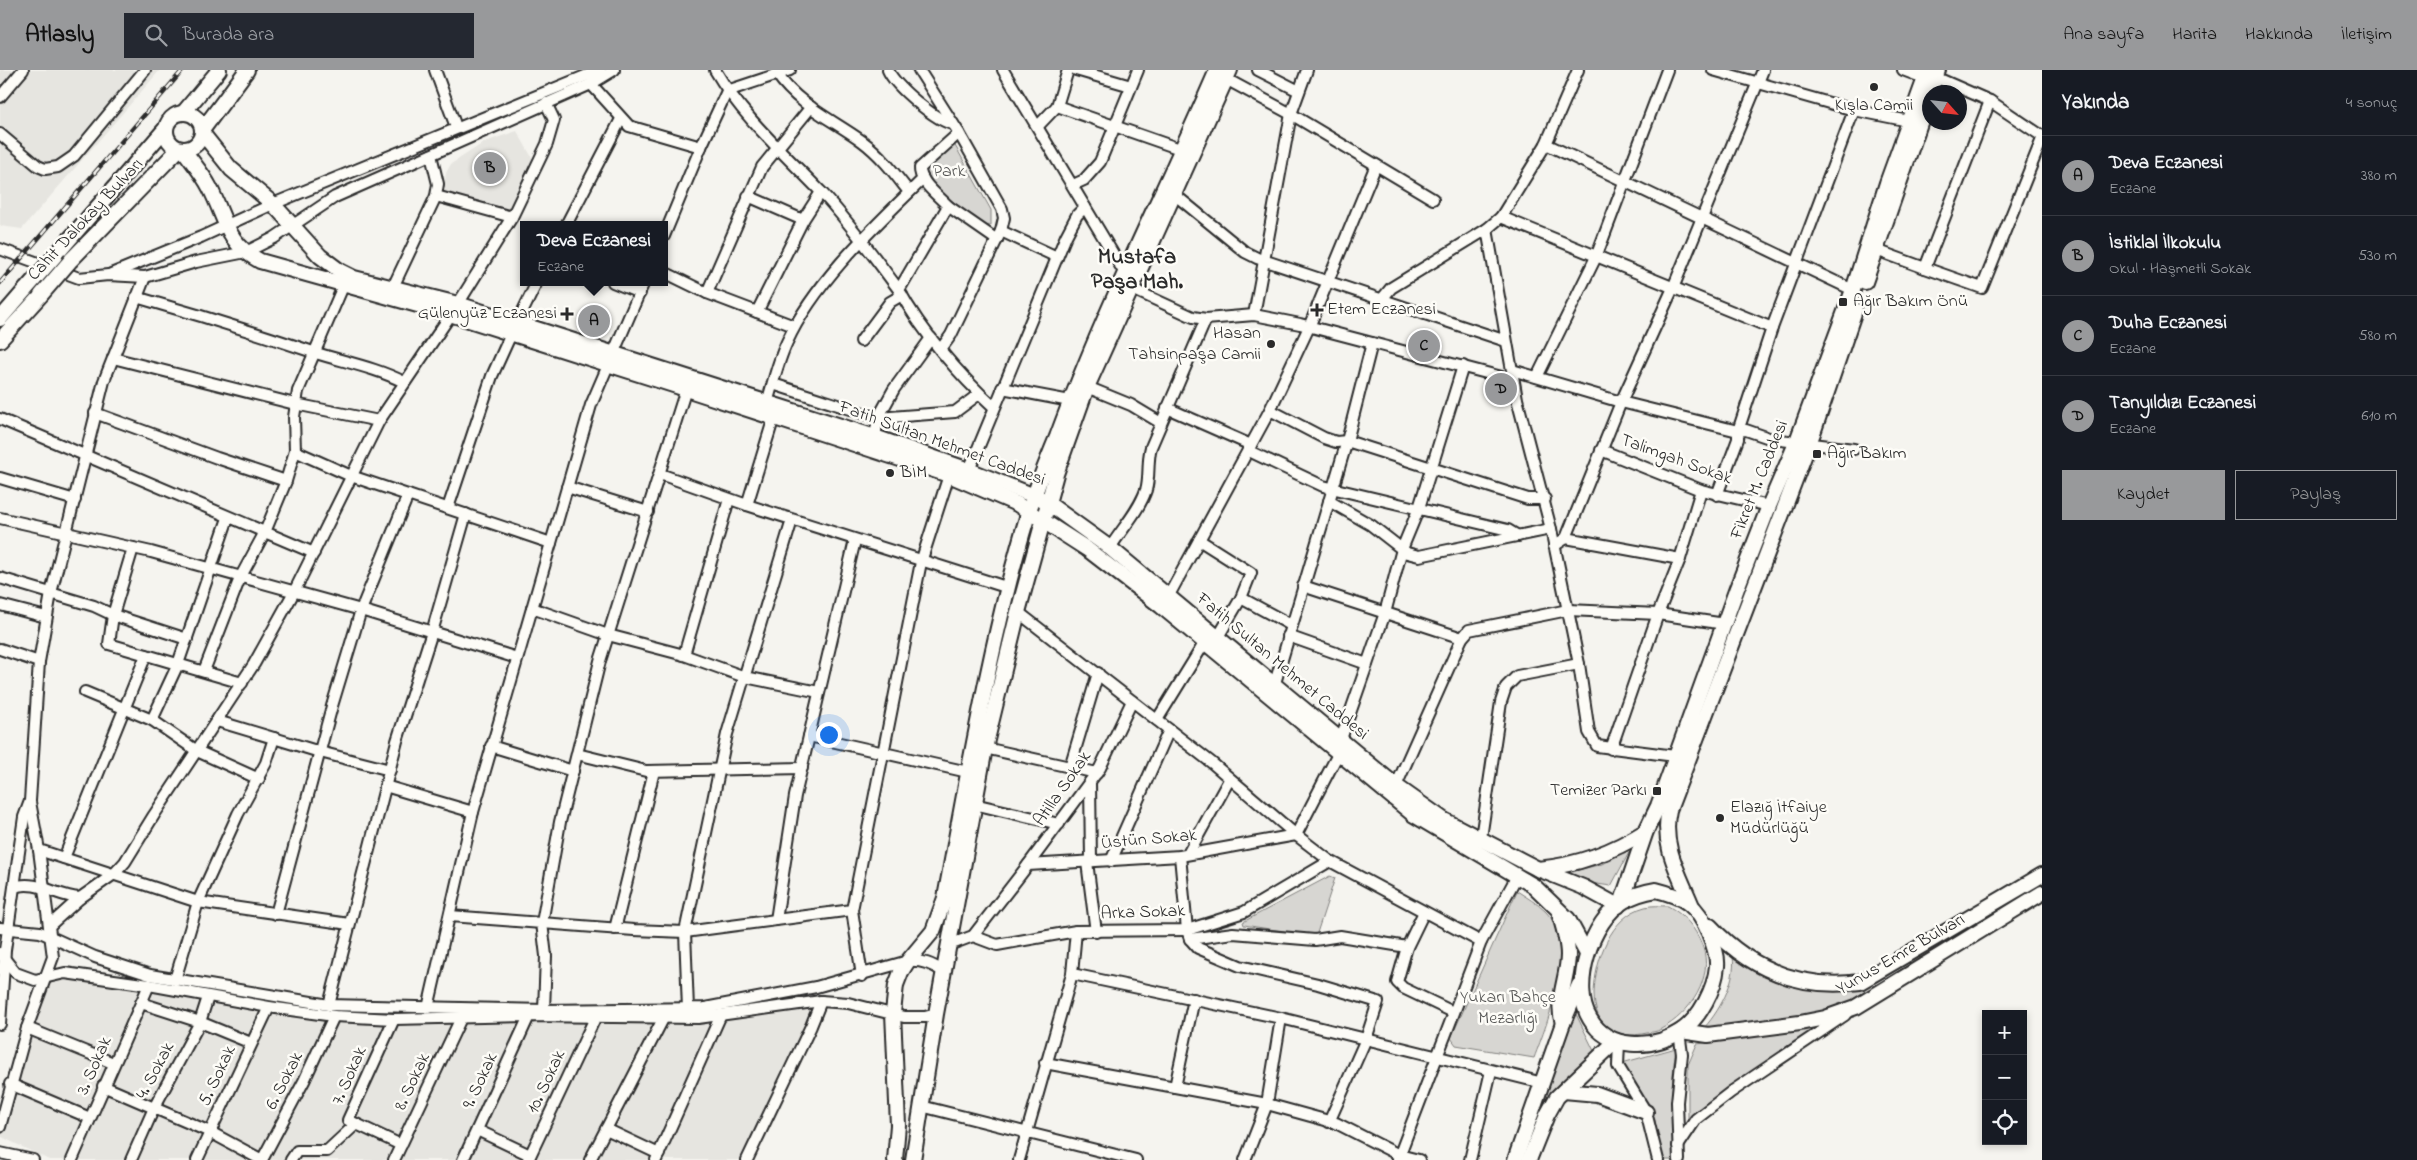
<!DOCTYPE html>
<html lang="tr">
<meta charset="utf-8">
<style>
:root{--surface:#171b24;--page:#242831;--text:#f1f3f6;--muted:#9ea1a6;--line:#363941;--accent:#98999b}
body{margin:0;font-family:"Indie Flower",sans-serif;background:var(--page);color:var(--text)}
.controls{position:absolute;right:15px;bottom:15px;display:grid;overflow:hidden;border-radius:0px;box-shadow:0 2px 8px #0003}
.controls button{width:45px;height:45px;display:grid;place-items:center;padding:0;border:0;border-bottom:1px solid var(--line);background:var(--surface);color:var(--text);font:25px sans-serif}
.compass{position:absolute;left:1922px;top:15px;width:45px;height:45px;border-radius:50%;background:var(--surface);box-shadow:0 2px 8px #0003;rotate:117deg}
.you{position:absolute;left:828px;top:664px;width:18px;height:18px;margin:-12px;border:4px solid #fff;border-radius:50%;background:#1a73e8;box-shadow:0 0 0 8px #1a73e833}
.badge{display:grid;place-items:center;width:32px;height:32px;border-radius:50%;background:var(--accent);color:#111;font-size:16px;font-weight:700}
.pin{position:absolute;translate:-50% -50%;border:2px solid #fff;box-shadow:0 1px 5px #0006}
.popup{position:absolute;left:520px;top:151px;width:148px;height:65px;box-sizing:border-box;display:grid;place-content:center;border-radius:0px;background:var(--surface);filter:drop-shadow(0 1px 4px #0005);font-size:16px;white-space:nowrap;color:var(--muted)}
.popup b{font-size:19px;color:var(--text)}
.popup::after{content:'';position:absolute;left:50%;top:100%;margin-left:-10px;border:10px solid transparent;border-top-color:var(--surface)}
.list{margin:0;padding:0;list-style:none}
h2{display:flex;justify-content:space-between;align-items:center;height:65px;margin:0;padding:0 20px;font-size:21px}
h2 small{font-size:16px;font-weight:400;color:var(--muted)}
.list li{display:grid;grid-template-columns:32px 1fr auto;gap:15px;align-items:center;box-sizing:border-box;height:80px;padding:0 20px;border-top:1px solid var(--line)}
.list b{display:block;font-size:19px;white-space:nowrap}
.list p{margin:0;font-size:16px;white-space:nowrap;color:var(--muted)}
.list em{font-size:16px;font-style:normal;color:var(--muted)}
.actions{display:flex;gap:10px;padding:15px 20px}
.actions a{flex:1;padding:11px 0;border:1px solid var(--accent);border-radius:0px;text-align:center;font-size:18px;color:var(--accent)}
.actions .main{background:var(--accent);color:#111}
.icon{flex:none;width:28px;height:28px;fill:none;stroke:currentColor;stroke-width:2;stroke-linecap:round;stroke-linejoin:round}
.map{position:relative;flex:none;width:2042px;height:1090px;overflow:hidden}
header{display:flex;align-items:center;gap:30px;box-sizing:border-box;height:70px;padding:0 25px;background:var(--accent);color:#111}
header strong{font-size:24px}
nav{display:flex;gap:28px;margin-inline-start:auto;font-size:18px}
.search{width:350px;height:45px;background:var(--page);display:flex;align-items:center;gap:12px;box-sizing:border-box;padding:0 18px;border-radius:0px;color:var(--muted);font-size:19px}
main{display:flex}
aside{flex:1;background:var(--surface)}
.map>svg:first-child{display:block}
.built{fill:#e6e5e0}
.green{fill:#d7d6d2;stroke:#81807e}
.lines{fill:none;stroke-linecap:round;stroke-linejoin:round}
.minor-casing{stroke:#2b2b2b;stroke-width:14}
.major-casing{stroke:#2b2b2b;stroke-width:18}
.minor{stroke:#fdfcf7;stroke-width:10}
.major{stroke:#fdfcf7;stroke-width:14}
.rail-casing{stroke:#2b2b2b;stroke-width:4.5}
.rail{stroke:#fdfcf7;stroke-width:2.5;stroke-dasharray:8;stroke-linecap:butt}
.major-bridge-casing{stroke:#2b2b2b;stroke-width:18;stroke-linecap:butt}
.major-bridge{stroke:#fdfcf7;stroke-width:14}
.poi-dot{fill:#2b2b2b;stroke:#fdfcf7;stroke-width:2}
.labels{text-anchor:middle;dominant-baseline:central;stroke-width:5;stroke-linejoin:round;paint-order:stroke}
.poi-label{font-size:18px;fill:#2b2b2b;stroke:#fdfcf7;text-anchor:start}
.park-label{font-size:18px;fill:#565655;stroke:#fdfcf7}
.street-label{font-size:18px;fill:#2b2b2b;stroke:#fdfcf7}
.district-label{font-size:22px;font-weight:bold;fill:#2b2b2b;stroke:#fdfcf7}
</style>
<header>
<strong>Atlasly</strong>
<div class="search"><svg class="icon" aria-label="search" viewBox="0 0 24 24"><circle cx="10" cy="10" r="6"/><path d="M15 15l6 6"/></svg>Burada ara</div>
<nav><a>Ana sayfa</a><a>Harita</a><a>Hakkında</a><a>İletişim</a></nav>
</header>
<main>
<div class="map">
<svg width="2042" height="1090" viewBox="0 0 2042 1090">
<rect width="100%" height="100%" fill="#f5f4ef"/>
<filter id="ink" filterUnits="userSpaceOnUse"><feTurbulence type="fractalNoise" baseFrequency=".02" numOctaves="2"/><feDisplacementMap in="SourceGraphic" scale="10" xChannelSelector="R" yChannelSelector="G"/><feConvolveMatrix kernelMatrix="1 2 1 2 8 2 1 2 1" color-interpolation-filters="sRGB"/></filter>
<g filter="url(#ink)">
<g class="built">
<path d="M0,0H160L22,159L0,156Z"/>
<path d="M517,61L534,91L509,140L445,125L443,123L446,103L451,94L485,72Z"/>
<path d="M48,901L92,902L320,940L713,944L820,929L744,1090H49L0,1066V1051Z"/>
</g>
<g class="green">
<path d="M953,72L991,140V155L983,156C960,139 935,125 925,97Z"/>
<path d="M1632,777L1611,816L1590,813L1562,804L1602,794Z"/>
<path d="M1330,806L1335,808L1317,863L1314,866L1244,855L1243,852Z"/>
<path d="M2026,820L2029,823L1924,891L1857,932L1801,948L1702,960C1718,944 1737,910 1733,887C1778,909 1802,924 1853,918Z"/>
<path d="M1517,821C1526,827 1537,833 1545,841C1579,874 1548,951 1534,988L1456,975L1451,968Z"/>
<path d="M1668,836C1684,845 1695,857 1702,875C1715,907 1690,944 1661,959C1657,962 1651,962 1647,963C1616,970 1594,957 1594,923C1595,891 1610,846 1645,837C1652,835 1661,836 1668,836Z"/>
<path d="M1575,942L1597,987L1561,1017L1527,1090H1519Z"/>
<path d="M1821,957L1688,1056V995L1697,974Z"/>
<path d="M1676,978C1670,1016 1672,1052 1674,1090H1662L1655,1050L1622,993Z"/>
</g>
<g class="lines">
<defs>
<g id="minor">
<path d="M435,0L456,57"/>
<path d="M715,0C743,48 785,84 823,124C851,154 874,187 899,220"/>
<path d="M888,0C895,16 936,51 953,54"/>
<path d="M919,0L959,63L1002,139L1004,148L1001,161"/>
<path d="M1003,0L1124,202L1130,218L1193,247L1206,249L1254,245L1300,254L1513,310"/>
<path d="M1076,0L1131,16"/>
<path d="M1258,0L1299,21"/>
<path d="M1713,0L1854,40"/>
<path d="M1903,0L1924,8"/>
<path d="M777,4C798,35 833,50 862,71C881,85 895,104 909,122"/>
<path d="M1935,7L1990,31L2042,66"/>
<path d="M1226,9L1291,44L1433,129"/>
<path d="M591,14L629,56L701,77"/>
<path d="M0,27L23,0"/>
<path d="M1057,36L1183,80"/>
<path d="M1038,56L1057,36L1068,0"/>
<path d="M0,64L38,96L45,99L58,97L74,86L145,0"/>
<path d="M1546,74L1853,220"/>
<path d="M1073,115L1084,110L1100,92L1138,0"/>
<path d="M1174,124L1245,182L1257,188L1506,271"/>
<path d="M436,126L512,147"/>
<path d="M748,126L803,150"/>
<path d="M948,136C939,126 919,112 920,98L959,63"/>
<path d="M1501,147L1772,258"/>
<path d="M566,155L621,49"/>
<path d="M1487,159L1517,329L1551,459L1579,594L1589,662L1597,676L1675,686"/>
<path d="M664,166L701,77L727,21L790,0"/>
<path d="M0,179L79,208L108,205L145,207L196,192L246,182L274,168L335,127L591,14L614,0"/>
<path d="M1876,180L1925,198L1990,31"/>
<path d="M1925,198L1982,218L2042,69"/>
<path d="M664,202L707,223L794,256"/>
<path d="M111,204L201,167L273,134L600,0"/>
<path d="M613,212L640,223"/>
<path d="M393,217L436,126L438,114L431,85"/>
<path d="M707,223L762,97L811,37"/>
<path d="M136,227C196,244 254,262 313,282C344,292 374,297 404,312"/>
<path d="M1382,229L1391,218L1487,159L1501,147L1546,74L1578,0"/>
<path d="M757,242L803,150L821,122"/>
<path d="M1254,245L1291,44L1307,0"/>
<path d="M517,253L537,212"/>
<path d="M861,271L890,232L902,225"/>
<path d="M941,279L951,265L1001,161L1057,187"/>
<path d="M113,288L295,334L379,351"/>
<path d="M1512,300L1621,332L1738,361L1746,360L1772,369L1854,379"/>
<path d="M1537,307L1596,187L1667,0"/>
<path d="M773,314L878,348L955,342L979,324"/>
<path d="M1087,317L1131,335L1161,353"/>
<path d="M1002,318L1070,331"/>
<path d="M767,333C773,313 778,291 787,272C815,211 876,155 923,109"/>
<path d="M994,337C960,306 921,261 899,220L948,136L997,170"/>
<path d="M1167,338L1251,375"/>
<path d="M1270,340L1324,368L1336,372L1347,371L1528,429H1545"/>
<path d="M95,343L217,388L286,411"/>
<path d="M774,347L747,435L1009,518"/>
<path d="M0,349L314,483"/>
<path d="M875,367L878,348L894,319L931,268"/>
<path d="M1601,380L1701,420L1769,436"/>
<path d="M295,381L351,406L551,473"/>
<path d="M1249,381L1323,416L1508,460L1518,466"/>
<path d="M969,400L1066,166L1077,145L1085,137"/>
<path d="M660,404L747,435"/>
<path d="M0,408L75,430"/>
<path d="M567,417L648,442"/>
<path d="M1717,425L1738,369V361L1772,258L1854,40L1909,51"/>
<path d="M1329,431L1371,455L1407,483L1419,486L1551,459"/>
<path d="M448,438L492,306L511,264"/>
<path d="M0,448L151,482L361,540L517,588"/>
<path d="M1566,468L1680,489"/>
<path d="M1199,470L1251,503L1241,528L1218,567"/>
<path d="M1554,476L1566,468L1621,332L1673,218L1763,0"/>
<path d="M133,478L113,545L109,574L242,613"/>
<path d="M1110,478C1121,460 1139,441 1146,420C1150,407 1147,391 1151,377L1206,249"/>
<path d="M0,508L94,536L113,545L187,569"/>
<path d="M1303,516L1462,568"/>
<path d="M1168,527L1270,340L1309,257L1376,95"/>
<path d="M1241,528L1291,555"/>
<path d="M0,535L46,547"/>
<path d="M532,538L608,565L684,585L745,607L819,622"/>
<path d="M1018,542L1212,693L1296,765L1330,791L1481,872"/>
<path d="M1288,566L1367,594"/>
<path d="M0,579L39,592"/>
<path d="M684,585L729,429"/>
<path d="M204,601L240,508L265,462L286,411L295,381L294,347L298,321L344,214"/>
<path d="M1275,613L1347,371L1372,273"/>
<path d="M85,622L152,650L197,681L259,709"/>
<path d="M152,650L178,594L228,448"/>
<path d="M1157,650L1205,572"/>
<path d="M217,651L320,682L390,700"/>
<path d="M809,666L968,702"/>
<path d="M1341,669L1385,543L1402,479L1419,438L1463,296"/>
<path d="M491,676L573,701"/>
<path d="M985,678L1097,703"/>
<path d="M1611,679L1658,544L1680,489L1701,420"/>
<path d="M577,684L646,701L802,698"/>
<path d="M1070,697L1098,603"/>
<path d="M1090,712L1091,791"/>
<path d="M385,716L473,742"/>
<path d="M1396,716L1462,568L1469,560L1568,540L1658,544L1725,554"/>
<path d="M974,734L1059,754"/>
<path d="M1481,768L1501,632L1506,617L1517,606L1579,594"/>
<path d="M39,780L198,832L349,854"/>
<path d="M1188,784L1229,710"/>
<path d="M1180,786L1187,860L1190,869L1198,878L1240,896L1318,914L1378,932L1366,969L1329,1052"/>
<path d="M64,788L146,585"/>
<path d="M1111,791L1169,660"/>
<path d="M1087,792L1096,862"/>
<path d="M1028,795L1100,698L1132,631"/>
<path d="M14,817C37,809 57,827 80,828"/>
<path d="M1424,842L1407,877L1397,912L1403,918L1453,942"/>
<path d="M276,844L332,636L361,540L408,425"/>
<path d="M450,846L634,860L685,862L852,840"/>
<path d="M776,850L795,726L855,470"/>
<path d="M49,856L80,828L114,804L125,792L154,745L254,594L294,522L379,351L458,234L512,147L547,74L554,50L546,33"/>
<path d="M0,858L40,862L95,887L150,905L329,935L544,940L705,938L816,917L908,891C922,890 932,894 944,902"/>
<path d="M615,859L654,701"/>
<path d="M973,866L997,875L1076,861L1187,860L1244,842L1330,791"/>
<path d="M1190,869L1233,863L1315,870L1340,866L1407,877"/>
<path d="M949,875L973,866L1028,795L1180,786L1296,765L1338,684"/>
<path d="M0,883L16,903L35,910L65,903L149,915L269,937L334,946L394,949L529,946L698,948L821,931L848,933L904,947H925L936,944"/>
<path d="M1072,904L1281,948L1543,1013"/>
<path d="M862,906L852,840L921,492L949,405"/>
<path d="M175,910L198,832L238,744L266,693L274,668"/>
<path d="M141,933L200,952L251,973"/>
<path d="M329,935L397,671L432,562L466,444"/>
<path d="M428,938L473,742L591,335L644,212"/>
<path d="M688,939L685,862L727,664L792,450"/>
<path d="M544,940L546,886L542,853L560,752L600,591L686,319"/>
<path d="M394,949L348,1050L401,1075"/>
<path d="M0,954L5,880L24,747L30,731L39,592L51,523L104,311L145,207"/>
<path d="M27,958L113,993"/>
<path d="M1679,962L1682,984L1677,1032L1679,1090"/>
<path d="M1619,972L1618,996L1646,1042L1658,1090"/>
<path d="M1045,993L1267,1034L1336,1053L1399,1085L1419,1090"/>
<path d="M10,1014L90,1048"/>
<path d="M103,1016L210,1062L262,1090"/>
<path d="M1175,1017L1194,929"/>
<path d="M921,1036L1136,1090"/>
<path d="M0,1057L27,958L53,887L39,780L30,732"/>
<path d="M606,1059L659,1084"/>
<path d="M477,1060L530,1085"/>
<path d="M1678,1076L1696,1049L1731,1022L1845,945"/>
<path d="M0,1083L33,1090"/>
<path d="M1398,1089L1481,872L1517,806"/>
<path d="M72,1090L149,915"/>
<path d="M131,1090L154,1038L200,952L208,927"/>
<path d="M197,1090L269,937"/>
<path d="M262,1090L304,1011L334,946"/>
<path d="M291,1090L297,1081H327L356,1054"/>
<path d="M394,1090L461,948"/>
<path d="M463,1090L529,946"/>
<path d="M528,1090L595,948"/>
<path d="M590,1090L663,949"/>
<path d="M656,1090L720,947"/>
<path d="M747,1090L811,956L821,931"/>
<path d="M1019,1090L1072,904L1076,861"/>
<path d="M1245,1090L1267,1034L1281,948"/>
<path d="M1470,1090L1491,1001"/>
</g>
<g id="major">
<path d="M1930,22L1938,0"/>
<path d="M184,42L219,0"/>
<circle cx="184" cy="61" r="18"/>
<path d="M203,59L247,0"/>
<path d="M203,64L231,99L273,134L320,186L340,201L354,208L458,234L875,367L969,400L1042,429L1110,478L1396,716L1444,750L1538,799L1583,817L1618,836"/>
<path d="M183,79C192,92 203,104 210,118C226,149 226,173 260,191L450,244L686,319L949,405L1017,434L1087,479L1161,536L1414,745L1534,816L1568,849L1587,884"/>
<path d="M55,186L166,58"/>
<path d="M71,190L179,79"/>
<path d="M1865,212L1930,24"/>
<path d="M0,249L26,219"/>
<path d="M0,270L41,225"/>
<path d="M1538,799C1578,795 1613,782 1646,761"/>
<path d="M1656,820C1685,827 1697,835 1709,863C1713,873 1718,885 1717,896C1715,919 1700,948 1681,961C1652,980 1608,980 1590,949C1570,917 1591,850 1624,831C1634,825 1644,822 1656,820Z"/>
<path d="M1622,831L1646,761L1658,736L1737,518L1769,436L1797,371L1853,220L1887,113L1928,0"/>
<path d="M1692,836C1679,804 1661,775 1669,740L1813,363L1855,240"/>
<path d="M1560,846C1564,859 1568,872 1568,885C1568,908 1555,931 1563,953"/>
<path d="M1710,856C1751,900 1800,920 1860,912L2042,805"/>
<path d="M1681,961L1708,965L1800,953L1825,948L1856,937L2042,823"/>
<path d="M1564,1021L1597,1024L1646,1042"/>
<path d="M895,1090L898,1055L893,943L896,915L901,902L908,891L933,861L945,828C969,700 991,565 1029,441C1037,416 1047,391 1057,367C1103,241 1164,123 1217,0"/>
<path d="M913,1090L936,944L985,678L1018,542L1056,404L1087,317L1230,0"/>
<path d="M1515,1090L1563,953L1579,915"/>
<path d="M1529,1090L1547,1045L1557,1027L1616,971"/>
</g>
</defs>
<use href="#minor" class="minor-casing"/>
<use href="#major" class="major-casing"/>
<use href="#minor" class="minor"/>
<use href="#major" class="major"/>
<defs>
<path id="rail" d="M0,213L183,0"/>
</defs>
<use href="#rail" class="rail-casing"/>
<use href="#rail" class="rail"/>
<defs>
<g id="major-bridge">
<path d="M26,219L55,186"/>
<path d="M41,225L71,190"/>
</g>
</defs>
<use href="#major-bridge" class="major-bridge-casing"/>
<use href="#major-bridge" class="major-bridge"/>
</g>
</g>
<g class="poi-dot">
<circle cx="1874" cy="17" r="5"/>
<rect x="1838" y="227" width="10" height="10" rx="2.5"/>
<path d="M1314.5 232.5h5v5h5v5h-5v5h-5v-5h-5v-5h5z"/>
<path d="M564.5 236.5h5v5h5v5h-5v5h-5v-5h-5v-5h5z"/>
<circle cx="1271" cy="274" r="5"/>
<rect x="1812" y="379" width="10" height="10" rx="2.5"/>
<circle cx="890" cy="403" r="5"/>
<rect x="1652" y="716" width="10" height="10" rx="2.5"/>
<circle cx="1720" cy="748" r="5"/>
</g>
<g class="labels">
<g class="poi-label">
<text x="1874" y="36" text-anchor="middle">Kışla Camii</text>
<text x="1853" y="232">Ağır Bakım Önü</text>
<text x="1327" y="240">Etem Eczanesi</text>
<text x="557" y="244" text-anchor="end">Gülenyüz Eczanesi</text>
<text x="1261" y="264" text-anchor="end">Hasan<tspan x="1261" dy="21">Tahsinpaşa Camii</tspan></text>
<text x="1827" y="384">Ağır Bakım</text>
<text x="900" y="403">BİM</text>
<text x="1647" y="721" text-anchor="end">Temizer Parkı</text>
<text x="1730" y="738">Elazığ İtfaiye<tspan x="1730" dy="21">Müdürlüğü</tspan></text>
</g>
<g class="park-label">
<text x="949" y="102">Park</text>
<text x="1508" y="928">Yukarı Bahçe<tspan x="1508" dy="21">Mezarlığı</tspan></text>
</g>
<g class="street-label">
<text transform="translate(86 150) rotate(-47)">Cahit Dalokay Bulvarı</text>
<text transform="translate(942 374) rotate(20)">Fatih Sultan Mehmet Caddesi</text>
<text transform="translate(1676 390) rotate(20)">Talimgah Sokak</text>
<text transform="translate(1760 410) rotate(-68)">Fikret M. Caddesi</text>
<text transform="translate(1282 597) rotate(40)">Fatih Sultan Mehmet Caddesi</text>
<text transform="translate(1063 719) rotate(-55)">Atilla Sokak</text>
<text transform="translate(1149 770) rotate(-5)">Üstün Sokak</text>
<text transform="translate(1143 843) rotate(-2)">Arka Sokak</text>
<text transform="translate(1901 885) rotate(-30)">Yunus Emre Bulvarı</text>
<text transform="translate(95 996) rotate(-66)">3. Sokak</text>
<text transform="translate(156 1001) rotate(-62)">4. Sokak</text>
<text transform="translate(218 1006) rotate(-65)">5. Sokak</text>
<text transform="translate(350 1006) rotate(-66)">7. Sokak</text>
<text transform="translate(285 1011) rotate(-63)">6. Sokak</text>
<text transform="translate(481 1011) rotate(-65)">9. Sokak</text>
<text transform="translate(413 1012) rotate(-65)">8. Sokak</text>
<text transform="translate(547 1012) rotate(-65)">10. Sokak</text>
</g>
<g class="district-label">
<text x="1137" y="188">Mustafa<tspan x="1137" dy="25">Paşa Mah.</tspan></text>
</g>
</g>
</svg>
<div class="controls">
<button>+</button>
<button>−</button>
<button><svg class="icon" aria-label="locate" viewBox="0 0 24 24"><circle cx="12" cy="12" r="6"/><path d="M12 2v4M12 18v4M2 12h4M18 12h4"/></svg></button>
</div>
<svg class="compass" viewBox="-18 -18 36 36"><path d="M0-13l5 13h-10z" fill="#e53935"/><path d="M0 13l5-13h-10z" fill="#9ea1a6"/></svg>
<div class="you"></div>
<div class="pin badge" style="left:594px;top:251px">A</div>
<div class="popup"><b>Deva Eczanesi</b>Eczane</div>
<div class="pin badge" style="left:490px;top:98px">B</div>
<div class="pin badge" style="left:1424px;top:276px">C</div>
<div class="pin badge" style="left:1501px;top:319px">D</div>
</div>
<aside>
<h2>Yakında<small>4 sonuç</small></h2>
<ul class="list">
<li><span class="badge">A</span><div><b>Deva Eczanesi</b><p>Eczane</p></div><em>380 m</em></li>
<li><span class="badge">B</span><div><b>İstiklal İlkokulu</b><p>Okul · Haşmetli Sokak</p></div><em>530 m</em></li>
<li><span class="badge">C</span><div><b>Duha Eczanesi</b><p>Eczane</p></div><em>580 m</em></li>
<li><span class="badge">D</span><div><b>Tanyıldızı Eczanesi</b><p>Eczane</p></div><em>610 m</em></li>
</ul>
<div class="actions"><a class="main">Kaydet</a><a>Paylaş</a></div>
</aside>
</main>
